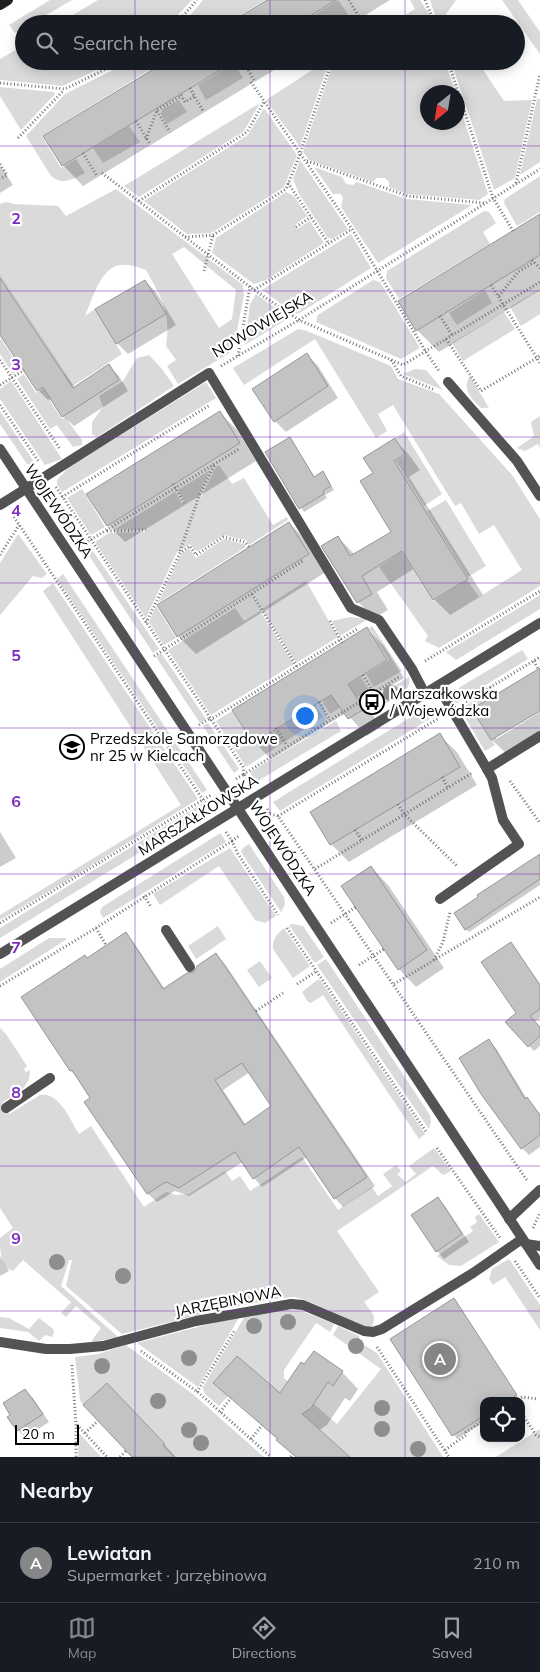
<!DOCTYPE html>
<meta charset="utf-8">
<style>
:root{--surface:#171b24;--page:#20242c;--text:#f1f3f6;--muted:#9ea1a6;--line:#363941;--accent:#858687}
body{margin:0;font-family:Mulish,sans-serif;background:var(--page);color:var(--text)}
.controls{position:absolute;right:15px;bottom:15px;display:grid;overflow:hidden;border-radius:10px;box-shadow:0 2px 12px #0003}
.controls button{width:45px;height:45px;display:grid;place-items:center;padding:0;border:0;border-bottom:1px solid var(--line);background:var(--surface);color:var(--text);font:25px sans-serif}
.compass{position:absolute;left:420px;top:85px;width:45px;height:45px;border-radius:50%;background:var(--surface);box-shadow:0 2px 12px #0003;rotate:210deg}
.scale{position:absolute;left:15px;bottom:12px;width:64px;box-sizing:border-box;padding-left:5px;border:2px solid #000;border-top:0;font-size:14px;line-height:18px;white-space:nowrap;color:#000;-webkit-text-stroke:4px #fff;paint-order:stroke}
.you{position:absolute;left:304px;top:715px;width:18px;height:18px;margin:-12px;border:4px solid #fff;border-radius:50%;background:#1a73e8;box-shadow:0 0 0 8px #1a73e833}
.badge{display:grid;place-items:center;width:32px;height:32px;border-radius:50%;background:var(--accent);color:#fff;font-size:16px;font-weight:700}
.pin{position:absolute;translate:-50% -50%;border:2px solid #fff;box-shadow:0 1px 5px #0006}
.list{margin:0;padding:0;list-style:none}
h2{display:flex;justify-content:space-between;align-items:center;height:65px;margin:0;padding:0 20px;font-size:21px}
h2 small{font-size:16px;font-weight:400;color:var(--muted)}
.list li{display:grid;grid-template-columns:32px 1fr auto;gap:15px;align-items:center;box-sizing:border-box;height:80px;padding:0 20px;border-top:1px solid var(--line)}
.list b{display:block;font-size:19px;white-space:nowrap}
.list p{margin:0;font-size:16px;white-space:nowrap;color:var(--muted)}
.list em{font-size:16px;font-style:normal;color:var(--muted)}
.icon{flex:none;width:28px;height:28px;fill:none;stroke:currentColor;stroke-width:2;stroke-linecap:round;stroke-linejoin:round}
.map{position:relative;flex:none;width:540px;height:1457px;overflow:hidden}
.search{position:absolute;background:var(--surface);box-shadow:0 2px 12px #0003;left:15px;right:15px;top:15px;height:55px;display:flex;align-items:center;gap:12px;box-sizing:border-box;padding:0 18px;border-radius:28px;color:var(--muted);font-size:19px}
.sheet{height:145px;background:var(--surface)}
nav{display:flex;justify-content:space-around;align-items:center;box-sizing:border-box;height:70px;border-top:1px solid var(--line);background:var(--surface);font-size:14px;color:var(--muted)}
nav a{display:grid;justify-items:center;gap:2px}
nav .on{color:var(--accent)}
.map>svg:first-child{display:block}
.green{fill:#dadada;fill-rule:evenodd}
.shadow{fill:#0003;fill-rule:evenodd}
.building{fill:#c3c3c3;stroke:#979797;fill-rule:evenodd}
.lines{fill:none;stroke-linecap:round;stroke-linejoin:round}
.path{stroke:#757575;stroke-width:3;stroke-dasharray:1 2.5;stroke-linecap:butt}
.service{stroke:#535353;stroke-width:10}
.pedestrian{stroke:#535353;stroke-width:10}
.minor{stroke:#535353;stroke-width:10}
.secondary{stroke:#202020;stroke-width:10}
.tree{fill:#8e8e8e}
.grid{fill:none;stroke:#7b2cbf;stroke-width:1;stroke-opacity:0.55}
.labels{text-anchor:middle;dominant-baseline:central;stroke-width:4.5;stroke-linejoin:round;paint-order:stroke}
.street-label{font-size:15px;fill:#000;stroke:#fff}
.poi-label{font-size:15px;fill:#000;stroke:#fff;text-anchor:start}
.grid-label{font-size:16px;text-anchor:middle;font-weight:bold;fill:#7b2cbf;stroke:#fff;stroke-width:4.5;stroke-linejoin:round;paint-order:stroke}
</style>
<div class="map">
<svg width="540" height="1457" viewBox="0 0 540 1457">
<rect width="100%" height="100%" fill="#fff"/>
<g class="green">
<path d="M50,0H72L31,24H24V28L15,33L9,25Z"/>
<path d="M98,0H192L169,24H58Z"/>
<path d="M203,0H265L226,24H183Z"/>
<path d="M338,0L348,14L332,24H304L303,22Z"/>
<path d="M410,0H420L429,14L432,24H391L415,9Z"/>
<path d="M430,0H456L446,14L452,24H438Z"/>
<path d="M502,0H518L540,32V54Z"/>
<path d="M24,45V61H115L63,86L0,80V59Z"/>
<path d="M131,61H164L42,136L61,168L76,159L85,173C73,179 63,186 51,176L26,136L65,94Z"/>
<path d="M326,61H329L300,147L266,100Z"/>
<path d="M334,61H445L455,92H428V122H458V101L488,194L479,200L407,194L389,187V182L385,178H377L373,182L309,160L303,152Z"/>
<path d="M451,61H477L504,101L532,100L515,178L494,190Z"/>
<path d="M234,63L243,78L206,100L198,85Z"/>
<path d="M0,87L54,92L55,94L21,130L0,96Z"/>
<path d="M537,99H540V162L520,175Z"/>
<path d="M179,100L187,112L167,124L161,114L162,109Z"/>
<path d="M260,103L244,131L139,197L124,186Z"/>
<path d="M264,108L297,155L284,187L211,233L187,234L144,201L248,135Z"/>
<path d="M129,126L140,142L103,163L93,148Z"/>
<path d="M300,160L348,229L332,239L328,238L299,194L293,179Z"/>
<path d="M314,167L342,177L346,184L353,185L357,182L407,199L472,205L378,263L341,207L343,197L340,194H333Z"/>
<path d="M540,176V212L517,226L504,203L505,199Z"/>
<path d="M116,189L243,285L244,295L233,351L178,384L167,366L176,360L166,346C171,312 162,299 146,270C138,267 129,264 119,265C100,269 92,300 85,316L95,309L122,354L50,401L62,419L65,417L82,440V445L73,447L57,425L50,429L17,379L24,374L36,393L65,374L0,274V204L6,202L14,204L58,206L66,216ZM184,247L236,290L232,319L219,328L172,254Z"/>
<path d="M286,192L294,196L307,216L295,225L297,229L310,221L324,243L266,280L254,284L212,253L216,238Z"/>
<path d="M484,211L489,212L496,223L483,232L490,244L399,299L386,278L387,271Z"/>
<path d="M351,234L371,268L298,314L294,313L262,290Z"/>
<path d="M373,280L380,282L420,348L401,359L316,322L318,315Z"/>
<path d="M540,289V314L521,326L510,307Z"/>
<path d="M485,290L492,303L457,325L449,313Z"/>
<path d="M256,294L289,318L245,345L250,304Z"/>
<path d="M504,312L515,329L463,361L452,343Z"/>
<path d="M298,329L307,331L391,366L398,379L439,394L512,475L540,519V586L439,648L425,641L428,636L379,567L395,556L392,552L399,548L433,601L467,580L479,597L522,570L494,525L479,534L461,503L455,506L393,405L378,414L387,431L376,438L315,339L244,385L233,368Z"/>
<path d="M0,339H1L20,368L13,374L0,354Z"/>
<path d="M149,355L162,369L174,386L97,437L92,434V422L103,407L99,396L123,381L137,358Z"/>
<path d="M415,369L426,370L443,390L403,374Z"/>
<path d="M470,376L489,408H481C472,399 461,389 470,376Z"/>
<path d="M11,381L62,459L45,465L0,399V389Z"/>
<path d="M206,382L216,398L62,492L57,484V480L68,468Z"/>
<path d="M0,411L36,465L27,464L0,424Z"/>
<path d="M540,416V448L538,444L525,451L517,448L534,436L531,422Z"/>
<path d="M404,432L442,494L424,506L396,461L406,455L396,438Z"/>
<path d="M219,465L232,484L244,478L273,525L287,517L288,520L249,545L246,540L223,535L198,551L195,550L190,544L177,552L146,618L95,542L109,533L146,532L145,530L115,529L175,492L182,504L185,502L178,490L210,470L199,495L201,497L216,467Z"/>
<path d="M82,489L105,527L91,535L67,498Z"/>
<path d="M446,500L486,566L468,577L427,511Z"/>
<path d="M59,502L85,539L79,543L54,505Z"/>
<path d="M18,534L47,574L42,578L33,576L0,615V563Z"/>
<path d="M224,539L244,544L246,547L158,603L181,554L189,549L196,558Z"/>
<path d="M89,545L159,649L153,653L84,548Z"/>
<path d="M63,574L207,790L202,793L57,579Z"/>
<path d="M306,581L338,637L296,663L262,609Z"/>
<path d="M53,583L198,799L73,877L0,920V915L181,805L43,591Z"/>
<path d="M540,595V609L456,660L446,652Z"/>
<path d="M156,606L176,638L164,645L149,622Z"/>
<path d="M235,608L244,621L260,611L294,664L211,715L168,650Z"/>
<path d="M350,617L368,619L340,636L332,621Z"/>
<path d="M372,626L402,671L374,687L366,674L389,660L369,628Z"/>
<path d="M522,650L528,659L455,704L454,695L460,687Z"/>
<path d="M161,653L206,719L200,723L156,657Z"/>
<path d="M361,677L369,690L330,714L322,701Z"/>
<path d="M409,677C412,692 396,698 385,704L378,695Z"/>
<path d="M487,693L491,697L472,709L495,745L485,751L460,709Z"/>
<path d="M315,705L323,717L246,767L216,721L232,711L253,744Z"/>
<path d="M434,706H438L444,710L280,811L273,802L414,715Z"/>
<path d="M336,721L341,731L256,782L250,772Z"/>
<path d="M208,723L239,769L234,773L203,726Z"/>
<path d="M201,804L206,812L0,938V928Z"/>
<path d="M219,834H221L226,842L103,918L100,912L102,907Z"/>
<path d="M249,844L284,897L285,905L281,912L241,852L243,848Z"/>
<path d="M230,848L276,916L265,923L255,920L219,866L160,905L153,894Z"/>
<path d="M293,924L303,926L324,957L315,963L289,925Z"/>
<path d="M218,926L226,939L196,959L188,946Z"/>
<path d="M284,928L310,966L293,978L273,949C272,939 277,934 284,928Z"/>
<path d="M49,938H65L67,939L0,982V969Z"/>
<path d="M326,959L430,1115L431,1122L429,1129L317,965Z"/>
<path d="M260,961L272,978L259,987L247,970Z"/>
<path d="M317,980H320L425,1134L419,1139L323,995L311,1003L308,1002L302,992Z"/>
<path d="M0,1028L6,1034L27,1066L24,1069L26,1072L30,1070C31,1088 15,1094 2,1103L9,1114L40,1095C60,1092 70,1120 79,1134L91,1126L144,1207L166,1192L176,1195L189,1194L225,1171L232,1181L240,1176L250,1191L302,1157L338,1210L372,1187L378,1196L392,1186L383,1174L396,1165L401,1171L397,1174L406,1182L416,1174L409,1166L434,1148L451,1171L443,1175L433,1166L337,1231L379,1292L364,1302C372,1313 378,1316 371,1328L356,1323L355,1320L354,1322L305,1300L295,1297L282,1298L219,1310L122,1334L66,1286L72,1260H69L61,1286L118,1337L93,1342L92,1340L101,1328L76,1306L66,1317L61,1313L71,1302L23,1260L13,1271C0,1266 0,1250 0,1238L13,1228L0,1208Z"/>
<path d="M479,1214L499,1242L461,1266L449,1265L437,1256L473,1231L470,1227L477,1222L475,1217Z"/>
<path d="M509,1259L540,1305V1330L505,1277L493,1285L489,1279L492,1269Z"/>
<path d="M282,1310L302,1311L334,1324L330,1332L316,1323L284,1370V1378L337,1424L381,1369L333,1335L338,1326L359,1336L361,1343L377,1353L443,1457H350L237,1356L213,1383L228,1396L219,1406L204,1393L203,1387L245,1316Z"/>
<path d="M240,1316L198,1387L137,1343Z"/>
<path d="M0,1317L9,1318L29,1329L39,1318L53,1329L54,1333L52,1337L45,1335L39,1341L28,1332L0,1328Z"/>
<path d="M126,1345L194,1395L264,1457H174L163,1445L164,1443L107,1383L83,1405L80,1400L75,1357L98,1354Z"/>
<path d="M540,1429V1457H496Z"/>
<path d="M79,1433L101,1457H78Z"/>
</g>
<g class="shadow">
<path d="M270,0H390L351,24H231Z"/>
<path d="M169,61H289L83,186L63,165L45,137Z"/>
<path d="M0,165L13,185L0,193Z"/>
<path d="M540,216V290L439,352L417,330Z"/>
<path d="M0,274L75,388L109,366L119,376L128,391L74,426L63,416L52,398L48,400L38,390L0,333Z"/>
<path d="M145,281L156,292L176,325L128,354L117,343Z"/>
<path d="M307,355L318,366L338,398L286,432L275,421Z"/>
<path d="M219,412L237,430L256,461L125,542L108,525Z"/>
<path d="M290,438L315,478L326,476L334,490L325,495L327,498L304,512L266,452Z"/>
<path d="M395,440L410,456L420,470L409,477L483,595L450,615L434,599L415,568L377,592L388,610L374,618L358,602L338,537L355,555L393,533L374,473Z"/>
<path d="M289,523L307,541L326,572L196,654L178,636Z"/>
<path d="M367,629L384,646L404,678L364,702L381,727L367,736L346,713L271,759L254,742Z"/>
<path d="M540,669V709L496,736V739L540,712V739L510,757L492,740L474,709Z"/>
<path d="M439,735L457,752L477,785L349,862L331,844Z"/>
<path d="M0,832L16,858L0,867Z"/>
<path d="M540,855V885L469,932L466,929Z"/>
<path d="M371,867L388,885L444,968L416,987L399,969Z"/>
<path d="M126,934L134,943L165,989L195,974L216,955L225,964L375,1186L343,1207L335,1198L307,1157L262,1187L254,1178L243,1162L189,1196L175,1191L157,1202L148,1194L92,1098L78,1078L71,1071L23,997L87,959ZM250,1072L273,1106L246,1125L223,1090Z"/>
<path d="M511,944L540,984V1018L534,1022L540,1028V1046L534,1051L507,1022L517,1013Z"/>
<path d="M488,1041L496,1048L527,1099L540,1114V1147L529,1155L522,1148Z"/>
<path d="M437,1199L445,1206L469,1242L444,1259L437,1251Z"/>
<path d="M0,1256L9,1271L0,1276Z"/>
<path d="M454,1300L519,1399L517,1401H484V1422L457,1439L391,1340Z"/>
<path d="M342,1372L358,1389L350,1401L345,1398L327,1425L318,1431L348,1457H297L215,1383L280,1395Z"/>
<path d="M25,1390L33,1398L49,1422L25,1438L18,1430Z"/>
<path d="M124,1402L176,1457H133Z"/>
</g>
<g class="building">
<path d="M267,0H336L297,24H228Z"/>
<path d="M167,61H235L62,166L43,136Z"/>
<path d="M540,214V255L416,331L398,301Z"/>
<path d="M0,278L73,388L109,364L119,380L62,417L43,387L37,391L0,335Z"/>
<path d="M145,280L166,314L116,344L95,309Z"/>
<path d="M307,353L328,386L274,422L252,389Z"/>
<path d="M220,411L240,443L107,526L86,494Z"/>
<path d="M290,437L314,477L323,471L331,486L323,491L324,494L299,509L265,452Z"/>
<path d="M395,438L405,454L394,461L468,579L433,600L402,551L362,576L372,594L357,603L321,546L338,536L350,556L391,532L360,481L373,473L363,458Z"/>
<path d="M289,522L309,554L177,637L157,605Z"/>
<path d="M367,627L387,660L348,684L364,709L348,719L331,695L253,743L232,710Z"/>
<path d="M540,668V711L491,740L472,709Z"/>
<path d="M440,733L460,767L330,845L310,812Z"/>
<path d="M540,854V879L465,930L454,913L478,897L477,895Z"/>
<path d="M371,866L427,950L398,970L341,886Z"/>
<path d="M126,932L163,989L187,973L194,972L197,966L216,953L367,1177L334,1199L299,1147L253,1179L235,1152L179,1188L166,1182L147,1194L84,1102L90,1098L72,1070L70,1071L21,997L85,955L87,958ZM242,1063L271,1106L244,1125L215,1080Z"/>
<path d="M511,942L540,985V1009L530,1016L540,1027V1036L528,1047L505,1022L516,1013L481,962Z"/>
<path d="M489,1039L525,1099L527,1097L540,1115V1135L521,1149L481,1094L459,1058Z"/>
<path d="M438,1197L462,1234L436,1252L411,1215Z"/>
<path d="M454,1298L517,1395L508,1401H484V1416L452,1436L390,1339Z"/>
<path d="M314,1351L343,1371L333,1386L328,1382L311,1408L302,1414L350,1457H296L276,1440L278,1439L213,1383L237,1356L280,1393L301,1362L304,1364Z"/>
<path d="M107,1383L165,1444L163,1445L174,1457H132L83,1405Z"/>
<path d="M25,1389L43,1414L17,1431L7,1417L10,1415L3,1403Z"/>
</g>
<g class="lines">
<g class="path">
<path d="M349,0L359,17"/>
<path d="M425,0L435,24"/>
<path d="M44,23L48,24"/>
<path d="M176,24L197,0"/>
<path d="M160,61L162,64"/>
<path d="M243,61L254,80"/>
<path d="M448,61L493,198L513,231"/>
<path d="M251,82L352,229L426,352L439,371"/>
<path d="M0,83L65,89L122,61"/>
<path d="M190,88L203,111"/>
<path d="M181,95L185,102L195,96"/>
<path d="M157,111L170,132"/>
<path d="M136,121L150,144"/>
<path d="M18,138L64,90"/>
<path d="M146,139L157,110L182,96"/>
<path d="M83,153L97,176"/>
<path d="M307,161L408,196L484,203"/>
<path d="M0,164L7,175L0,179"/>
<path d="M102,173L254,290L299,320L403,365L540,282"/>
<path d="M288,183L329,244"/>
<path d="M516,183L540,74"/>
<path d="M139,201L247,132L264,102"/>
<path d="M296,227L311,217"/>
<path d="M185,237L213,235L286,189L300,154L332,61"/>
<path d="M532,260L540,268"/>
<path d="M204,271L213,235"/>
<path d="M491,285L540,363"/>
<path d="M254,290L352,229"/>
<path d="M499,296L518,272L534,262"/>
<path d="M440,316L452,335"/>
<path d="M446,339L481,391L540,356"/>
<path d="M238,356L250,286"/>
<path d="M0,360L60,449"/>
<path d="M391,360L401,376L435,390"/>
<path d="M221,366L299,320L540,169"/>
<path d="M0,385L24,370"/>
<path d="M0,405L39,462"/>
<path d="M173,484L184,503"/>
<path d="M56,487L243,767L244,774L399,677"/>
<path d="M62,497L210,405"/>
<path d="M12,514L203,800L210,807"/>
<path d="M107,531L146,530"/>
<path d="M82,545L239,449"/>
<path d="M180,551L199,496L215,464"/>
<path d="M0,555L19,525"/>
<path d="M252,594L297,667"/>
<path d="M330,621L342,643"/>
<path d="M146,623L180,553L190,546L196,555L223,537L245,542L249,547"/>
<path d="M154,656L304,560"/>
<path d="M425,661L540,591"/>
<path d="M534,661L538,669"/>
<path d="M363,675L374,693"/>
<path d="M490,687L494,695"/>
<path d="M319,702L330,720"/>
<path d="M466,702L540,657"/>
<path d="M210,720L359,628"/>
<path d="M199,725L209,719"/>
<path d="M276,728L287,746"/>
<path d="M442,777L448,788"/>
<path d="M236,779L244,774L249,782"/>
<path d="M510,781L540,823"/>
<path d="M398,804L404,814L458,867"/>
<path d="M270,814L278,816L528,1182"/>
<path d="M278,816L439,718"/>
<path d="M265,817L270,814L267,809"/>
<path d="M355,830L362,840"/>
<path d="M226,832L232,841L239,836"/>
<path d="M315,869L472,773"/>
<path d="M144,896L151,907"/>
<path d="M0,923L211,795"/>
<path d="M331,923L356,907"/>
<path d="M96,928L106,945"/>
<path d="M287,928L427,1133"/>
<path d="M434,960L443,942L450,912"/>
<path d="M359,965L384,949"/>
<path d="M297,984L317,971"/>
<path d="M394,984L540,897"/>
<path d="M0,986L96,928L232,841L238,854L278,915"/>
<path d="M256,1011L283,993"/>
<path d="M437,1148L500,1238"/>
<path d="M533,1228L540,1213"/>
<path d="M515,1261L540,1298"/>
<path d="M377,1347L449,1457"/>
<path d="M141,1351L199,1393L271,1457"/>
<path d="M72,1365L76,1425V1457"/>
<path d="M197,1392L235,1330"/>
<path d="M515,1401L522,1397L538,1399"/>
<path d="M220,1412L231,1398"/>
<path d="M522,1414L536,1435L540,1437"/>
<path d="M77,1425L107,1457"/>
<path d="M85,1433L98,1421"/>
<path d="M251,1439L262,1425"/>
<path d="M445,1450L466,1435V1432L484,1420"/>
<path d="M120,1457L126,1451"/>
<path d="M291,1457L293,1454"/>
</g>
<g class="service">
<path d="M448,382L517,461L540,496"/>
<path d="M27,488L209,373L351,608L379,620L412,669L425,694"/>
<path d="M438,686L487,769L492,778L503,820L519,844L440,899"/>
<path d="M487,769L540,736"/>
<path d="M166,930L190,967"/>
<path d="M6,1108L50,1078"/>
</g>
<path class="pedestrian" d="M0,505L27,488"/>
<g class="minor">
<path d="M0,449L540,1265"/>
<path d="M0,954L540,623"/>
<path d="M509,1219L540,1190"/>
<path d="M526,1244L540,1246"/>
<path d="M0,1342L46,1349H70L103,1346L196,1321L291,1304L303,1305L364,1331L373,1332L382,1329L473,1273L522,1239"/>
</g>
<path class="secondary" d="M0,5L8,0"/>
</g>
<g class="tree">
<circle cx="391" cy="693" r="8"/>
<circle cx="57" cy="1262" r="8"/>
<circle cx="123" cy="1276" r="8"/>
<circle cx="288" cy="1322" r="8"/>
<circle cx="254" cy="1326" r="8"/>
<circle cx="356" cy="1346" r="8"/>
<circle cx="189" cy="1358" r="8"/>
<circle cx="102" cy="1366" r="8"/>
<circle cx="158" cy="1401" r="8"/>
<circle cx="382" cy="1408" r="8"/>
<circle cx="382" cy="1429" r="8"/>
<circle cx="189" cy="1430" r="8"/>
<circle cx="201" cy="1443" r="8"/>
<circle cx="418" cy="1449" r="8"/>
</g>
<path class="grid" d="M135,0V24M270,0V24M405,0V24M135,61V1457M270,61V1457M405,61V1457M0,146H540M0,291H540M0,437H540M0,583H540M0,728H540M0,874H540M0,1020H540M0,1166H540M0,1311H540"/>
<defs>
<symbol id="bus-ring" viewBox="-11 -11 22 22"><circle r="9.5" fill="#fff" stroke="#000" stroke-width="1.5"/><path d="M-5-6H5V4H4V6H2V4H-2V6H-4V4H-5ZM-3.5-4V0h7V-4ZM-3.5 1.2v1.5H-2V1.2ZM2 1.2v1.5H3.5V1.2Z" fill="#000"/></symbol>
<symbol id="school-ring" viewBox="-11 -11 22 22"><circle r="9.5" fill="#fff" stroke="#000" stroke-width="1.5"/><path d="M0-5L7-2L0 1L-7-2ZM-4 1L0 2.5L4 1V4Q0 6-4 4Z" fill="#000"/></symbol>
</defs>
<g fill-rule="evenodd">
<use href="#bus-ring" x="358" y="688" width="28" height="28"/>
<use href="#school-ring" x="58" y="733" width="28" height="28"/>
</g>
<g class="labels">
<g class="street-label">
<text transform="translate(262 324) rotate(-31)">NOWOWIEJSKA</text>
<text transform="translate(59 511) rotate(56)">WOJEWÓDZKA</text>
<text transform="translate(198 815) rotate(-32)">MARSZAŁKOWSKA</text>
<text transform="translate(283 848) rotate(57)">WOJEWÓDZKA</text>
<text transform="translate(228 1301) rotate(-11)">JARZĘBINOWA</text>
</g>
<g class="poi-label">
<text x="390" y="693">Marszałkowska<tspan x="390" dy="17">/ Wojewódzka</tspan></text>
<text x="90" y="738">Przedszkole Samorządowe<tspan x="90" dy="17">nr 25 w Kielcach</tspan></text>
</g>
</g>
<g class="grid-label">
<text x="16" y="224">2</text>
<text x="16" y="370">3</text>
<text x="16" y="516">4</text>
<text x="16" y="661">5</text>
<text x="16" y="807">6</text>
<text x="16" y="953">7</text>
<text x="16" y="1098">8</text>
<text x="16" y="1244">9</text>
</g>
</svg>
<div class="controls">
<button><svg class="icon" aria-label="locate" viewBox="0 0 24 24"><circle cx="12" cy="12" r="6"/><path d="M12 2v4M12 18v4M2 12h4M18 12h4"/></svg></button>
</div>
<svg class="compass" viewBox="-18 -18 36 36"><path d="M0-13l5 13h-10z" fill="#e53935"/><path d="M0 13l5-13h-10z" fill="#9ea1a6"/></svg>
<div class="scale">20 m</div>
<div class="you"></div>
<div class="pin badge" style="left:440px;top:1359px">A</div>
<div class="search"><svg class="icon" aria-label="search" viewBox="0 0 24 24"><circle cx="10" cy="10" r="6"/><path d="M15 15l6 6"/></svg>Search here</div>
</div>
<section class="sheet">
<h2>Nearby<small></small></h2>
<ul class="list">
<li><span class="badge">A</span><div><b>Lewiatan</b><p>Supermarket · Jarzębinowa</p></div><em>210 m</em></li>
</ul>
</section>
<nav>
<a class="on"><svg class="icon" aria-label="map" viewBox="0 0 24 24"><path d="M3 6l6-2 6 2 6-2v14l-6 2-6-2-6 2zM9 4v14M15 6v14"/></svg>Map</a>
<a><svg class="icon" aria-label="directions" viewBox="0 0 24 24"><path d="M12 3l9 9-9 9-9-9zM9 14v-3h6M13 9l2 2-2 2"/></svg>Directions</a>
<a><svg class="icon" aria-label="saved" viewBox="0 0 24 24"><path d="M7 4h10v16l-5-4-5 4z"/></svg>Saved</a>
</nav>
